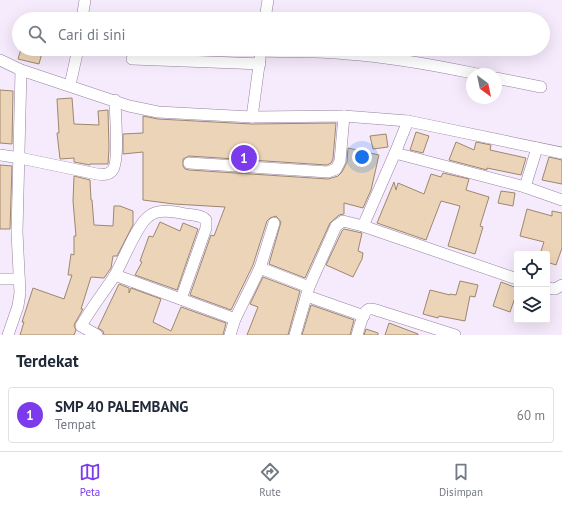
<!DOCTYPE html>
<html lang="id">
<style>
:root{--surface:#fff;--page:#f2f2f3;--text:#1f2937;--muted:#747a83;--line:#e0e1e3;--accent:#7c3aed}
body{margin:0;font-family:"PT Sans",sans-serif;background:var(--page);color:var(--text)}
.controls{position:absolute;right:12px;bottom:12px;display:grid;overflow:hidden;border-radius:4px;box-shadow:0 4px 16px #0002}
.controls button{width:36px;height:36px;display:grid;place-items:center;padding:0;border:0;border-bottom:1px solid var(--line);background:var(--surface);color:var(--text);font:20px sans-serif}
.compass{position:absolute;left:466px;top:68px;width:36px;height:36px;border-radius:50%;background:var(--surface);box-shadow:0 4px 16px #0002;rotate:147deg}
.you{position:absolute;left:362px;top:157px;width:14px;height:14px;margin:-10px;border:3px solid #fff;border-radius:50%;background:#1a73e8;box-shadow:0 0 0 6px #1a73e833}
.badge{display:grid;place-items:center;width:26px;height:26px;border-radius:50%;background:var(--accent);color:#fff;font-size:13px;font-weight:700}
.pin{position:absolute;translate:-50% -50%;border:2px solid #fff;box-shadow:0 1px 4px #0006}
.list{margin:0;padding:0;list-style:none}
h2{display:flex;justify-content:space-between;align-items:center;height:52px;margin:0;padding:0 16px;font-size:17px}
h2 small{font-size:13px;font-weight:400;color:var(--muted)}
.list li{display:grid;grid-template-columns:26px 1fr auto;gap:12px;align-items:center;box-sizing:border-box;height:56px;margin:0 8px 8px;padding:0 8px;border:1px solid var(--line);border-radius:4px}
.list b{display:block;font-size:15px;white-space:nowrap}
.list p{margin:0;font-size:13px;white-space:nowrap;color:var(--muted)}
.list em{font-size:13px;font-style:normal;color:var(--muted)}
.icon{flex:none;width:22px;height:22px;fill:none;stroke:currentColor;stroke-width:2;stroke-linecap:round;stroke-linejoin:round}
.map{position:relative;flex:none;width:562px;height:335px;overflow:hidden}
.search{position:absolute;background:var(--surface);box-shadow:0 4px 16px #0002;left:12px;right:12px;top:12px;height:44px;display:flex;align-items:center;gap:10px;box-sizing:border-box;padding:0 14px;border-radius:22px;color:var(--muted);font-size:15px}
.sheet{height:116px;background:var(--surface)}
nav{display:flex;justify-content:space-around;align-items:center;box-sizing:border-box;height:56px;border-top:1px solid var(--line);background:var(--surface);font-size:11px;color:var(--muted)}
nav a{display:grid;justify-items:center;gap:2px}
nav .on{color:var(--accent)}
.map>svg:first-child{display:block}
.building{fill:#ecd4b8;stroke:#9d876d}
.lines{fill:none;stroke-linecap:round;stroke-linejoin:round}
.minor-casing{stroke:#95839f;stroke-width:12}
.minor{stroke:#fff;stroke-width:11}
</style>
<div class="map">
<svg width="562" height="335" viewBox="0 0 562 335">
<rect width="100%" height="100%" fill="#f6eafd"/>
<g class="building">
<path d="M21,49H43L39,64L18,59Z"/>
<path d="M0,90L13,91L12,144L0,143Z"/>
<path d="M72,98L74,124L99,125L98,111L108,110L109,148L108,164H90V165L74,162V158L60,159L57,133H59L57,99Z"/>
<path d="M143,116L158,119L252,124L336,123L333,159L331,163L327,165L189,156L183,159V166L185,169L189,170L328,179L338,176L342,172L347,162L348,148L379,155L371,190L363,208L344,203V214L339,215L330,223L305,278L269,264L281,222L276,216L270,218L267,221L253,265L231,310L190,295L211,235L214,236L225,207L174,204L143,200V152L123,154V134L143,133Z"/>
<path d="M416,132L429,136L423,153L410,150Z"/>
<path d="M386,134L388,147L373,149L370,136Z"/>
<path d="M456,142L474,150L476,142L491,145L490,150L526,158L521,175L487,168V170L449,160Z"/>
<path d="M549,157L562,160V184L542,180Z"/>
<path d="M0,165L12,166L10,229H0Z"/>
<path d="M443,173L469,179L466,190L489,197L480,226L483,227L475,254L448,246L460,206L441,201L426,240L377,223L394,182L396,190L398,183L424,194L431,174L441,177Z"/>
<path d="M74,176L90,180L91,200H92L94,225L113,226L114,206H120L133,211V225L117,256H113L111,268L104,278L91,277L81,309H83L75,323L74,326L76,330L74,335H20L24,322H22L33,288L64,299L72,275H68L71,254L74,255V236H76L73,201Z"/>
<path d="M501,191L515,193L513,206L498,203Z"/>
<path d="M527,209L552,216V211L562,213V248L556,265L547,262V254H540L544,242L520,236Z"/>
<path d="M160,222L180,231L183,223L198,229L177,290L135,275L142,262L140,261L149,236L153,237Z"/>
<path d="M344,229L362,233L358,251L363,253L362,259L353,277L326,265L342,231Z"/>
<path d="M263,277L300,291L288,335H247L258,307L250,304Z"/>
<path d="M460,281L478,285L475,297L470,296L465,321L439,316L438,318L423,314L430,290L450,295V294L456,295Z"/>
<path d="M501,282L517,288V292L510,312L493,306Z"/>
<path d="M119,284L129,288V293L131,288L161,299L153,322L171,331L181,307L226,323L223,335H104L103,331L98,328Z"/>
<path d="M311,305L354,320L350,335H302Z"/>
<path d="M389,323L418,334V335H385Z"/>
<path d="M366,329L378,333V335H364Z"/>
</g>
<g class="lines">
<defs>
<g id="minor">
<path d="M82,19L85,0"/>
<path d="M265,19L268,0"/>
<path d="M261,51C290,52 319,51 347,54C391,57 434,65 477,74"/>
<path d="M132,59L260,64"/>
<path d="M0,60L21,70L129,106L158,112L252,117L344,116L408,121L562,153"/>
<path d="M496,78L541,87"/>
<path d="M70,85L78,49"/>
<path d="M252,117L260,58"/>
<path d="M395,153L525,187L562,200"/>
<path d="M0,155L20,158L97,174C102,175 108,175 112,171C120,163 115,113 115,100"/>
<path d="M189,163L328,172L336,169L340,161L344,116"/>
<path d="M525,187L537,148"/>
<path d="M363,226L395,153L408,121"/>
<path d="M260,268L309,287"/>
<path d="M115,275L235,319"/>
<path d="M0,279H19"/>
<path d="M547,288L555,289L562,285"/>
<path d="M307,296L364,316"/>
<path d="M8,335L18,306L20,293L17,232L21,70"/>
<path d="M97,335L81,326C91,308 104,292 115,275C123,261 137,225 148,217C158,208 175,212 186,214C193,215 202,215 206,220V228L181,299"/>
<path d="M230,335L235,319L260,268L274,223"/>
<path d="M295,335L309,287L336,226L343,221L363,226L517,279"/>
<path d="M357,335C359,329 363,311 369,309C371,309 375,309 376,310L455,335"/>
</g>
</defs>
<use href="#minor" class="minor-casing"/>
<use href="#minor" class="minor"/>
</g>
</svg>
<div class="controls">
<button><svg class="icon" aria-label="locate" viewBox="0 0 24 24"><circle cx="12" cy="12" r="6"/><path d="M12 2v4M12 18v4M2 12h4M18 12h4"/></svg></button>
<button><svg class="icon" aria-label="layers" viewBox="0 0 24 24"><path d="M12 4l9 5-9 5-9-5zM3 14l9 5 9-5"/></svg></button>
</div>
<svg class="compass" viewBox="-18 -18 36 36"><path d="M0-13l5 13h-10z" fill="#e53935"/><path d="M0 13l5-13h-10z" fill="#747a83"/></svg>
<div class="you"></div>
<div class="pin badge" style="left:244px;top:158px">1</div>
<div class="search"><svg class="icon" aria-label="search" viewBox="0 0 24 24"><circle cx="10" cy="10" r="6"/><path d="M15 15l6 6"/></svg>Cari di sini</div>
</div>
<section class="sheet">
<h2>Terdekat<small></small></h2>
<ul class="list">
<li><span class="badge">1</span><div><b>SMP 40 PALEMBANG</b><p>Tempat</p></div><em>60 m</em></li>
</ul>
</section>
<nav>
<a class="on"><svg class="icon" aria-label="map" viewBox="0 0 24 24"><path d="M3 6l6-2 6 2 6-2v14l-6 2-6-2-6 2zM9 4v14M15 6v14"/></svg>Peta</a>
<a><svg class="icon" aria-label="directions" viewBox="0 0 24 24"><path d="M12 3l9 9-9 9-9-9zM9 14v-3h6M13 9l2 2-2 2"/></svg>Rute</a>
<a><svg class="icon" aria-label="saved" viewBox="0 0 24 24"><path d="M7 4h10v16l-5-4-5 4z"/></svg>Disimpan</a>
</nav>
